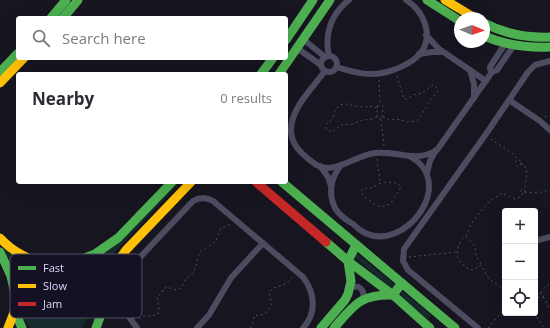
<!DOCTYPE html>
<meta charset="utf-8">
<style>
:root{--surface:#fff;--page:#f7f7f7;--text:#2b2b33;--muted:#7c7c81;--line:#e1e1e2}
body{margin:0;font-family:"Open Sans",sans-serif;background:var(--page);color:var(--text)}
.controls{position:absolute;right:12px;bottom:12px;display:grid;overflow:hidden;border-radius:4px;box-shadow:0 4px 16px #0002}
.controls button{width:36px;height:36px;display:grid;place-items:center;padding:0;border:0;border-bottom:1px solid var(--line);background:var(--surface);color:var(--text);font:20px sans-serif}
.compass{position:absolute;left:454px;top:12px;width:36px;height:36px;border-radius:50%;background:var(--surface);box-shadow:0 4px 16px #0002;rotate:92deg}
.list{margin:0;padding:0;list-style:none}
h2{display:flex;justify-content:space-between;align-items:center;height:52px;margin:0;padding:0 16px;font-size:17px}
h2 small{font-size:13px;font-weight:400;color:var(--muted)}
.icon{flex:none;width:22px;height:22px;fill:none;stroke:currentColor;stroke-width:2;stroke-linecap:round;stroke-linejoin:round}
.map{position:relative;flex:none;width:550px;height:328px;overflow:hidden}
.search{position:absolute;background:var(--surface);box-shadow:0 4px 16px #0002;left:16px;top:16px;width:272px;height:44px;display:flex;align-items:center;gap:10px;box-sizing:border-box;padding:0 14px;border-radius:4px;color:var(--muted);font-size:15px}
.panel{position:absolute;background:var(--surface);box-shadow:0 4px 16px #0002;left:16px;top:72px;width:272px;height:112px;border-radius:4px}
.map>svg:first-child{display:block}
.green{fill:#152b2b}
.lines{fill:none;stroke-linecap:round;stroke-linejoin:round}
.path{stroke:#47515d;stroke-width:1;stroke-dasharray:2 3;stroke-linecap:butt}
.street{stroke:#4d4b60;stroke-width:6}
.fast{stroke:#4caf50;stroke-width:9}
.slow{stroke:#ffc107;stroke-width:9}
.jam{stroke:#c62828;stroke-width:9}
.key{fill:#141124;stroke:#504d64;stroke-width:1}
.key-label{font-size:11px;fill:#dcd8fb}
</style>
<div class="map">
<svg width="550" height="328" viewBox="0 0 550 328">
<rect width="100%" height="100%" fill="#171520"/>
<g class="green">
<path d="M175,182H180L112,255L100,278L93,270L84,264L98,257Z"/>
<path d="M2,244L26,263L16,272L14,277L8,257L1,245Z"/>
<path d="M355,252L395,285L393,290L354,257Z"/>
<path d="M58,268C90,275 101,301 81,328H31C15,314 19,285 37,274C44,270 50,269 58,268Z"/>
<path d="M403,292L431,315L428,319L401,297Z"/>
</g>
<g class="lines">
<g class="path">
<path d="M379,80L380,105"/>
<path d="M377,106H383L382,119L377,118Z"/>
<path d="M377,108C371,105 367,107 361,107C352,107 343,99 336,109C334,112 334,115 333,118C329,123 323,123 327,130L332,132L341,125L352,124L363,120L373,119L377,117"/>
<path d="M383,117L389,120L397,119L408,122L416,121L419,119L429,102L438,91L437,88L433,85L422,93L413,95L407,99H404L397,76"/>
<path d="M545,117L550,115"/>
<path d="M381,119L384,146"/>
<path d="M491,139C499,146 513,151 518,160"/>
<path d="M377,159L380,182"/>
<circle cx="518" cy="163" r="3"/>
<path d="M521,164H524L527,173L525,189"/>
<path d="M384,182L398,183L401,187C393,202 386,214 370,201C366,198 363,196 361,191L364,188H372L380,183Z"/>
<circle cx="523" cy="191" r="2"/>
<path d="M525,192L537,193L550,190"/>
<path d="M466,237L475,246L476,256L481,264"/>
<path d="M409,257L456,252"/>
<path d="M505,290L489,279L481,265L473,270L467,268L459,261L457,256L458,247L462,239L466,236L470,226L480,212L490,201L502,193L515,199L520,197L523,193"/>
<path d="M541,293L543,289L550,284"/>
<circle cx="541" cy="296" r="2.5"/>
<path d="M543,297L545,299L550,310"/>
<path d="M534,313L544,328"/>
<path d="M139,319L143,316H152L158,314L159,309L157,297L162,293L163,289L167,287L176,290L181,288L185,280L193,273L196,266L197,259L200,252L216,241L221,228L232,224"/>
<path d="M250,328L254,321V316L265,314C275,302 271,306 269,292L274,288L286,284L294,276"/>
<path d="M488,328L505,308"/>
</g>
<g class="street">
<path d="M426,35L439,49L486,81"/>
<path d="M303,39L325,57"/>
<path d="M505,44L490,67V69L492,72L497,70L514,45"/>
<path d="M297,48L321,65"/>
<path d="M419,54L432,52H443"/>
<path d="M329,56C324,34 331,14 349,0"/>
<circle cx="329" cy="64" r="8"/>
<path d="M336,67C353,72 369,77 387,72C398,69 411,63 419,55C435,37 424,11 406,0"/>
<path d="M470,70L474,84V98"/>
<path d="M325,71C307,95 271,128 305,156C312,162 318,168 328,168C342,168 359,155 375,153C399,150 413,164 437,150L492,72"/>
<path d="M509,100L540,121L550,130"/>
<path d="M341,165C331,178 328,193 335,208C339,215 346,220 353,224C356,227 361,231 365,233C405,252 457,184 411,157"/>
<path d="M320,166L328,177L331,186"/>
<path d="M427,173L430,161L436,150"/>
<path d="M535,241L550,237"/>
<path d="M350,288C358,284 365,289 363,298"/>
<path d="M137,328L129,317L123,302V285L129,269L193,201C200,197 206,197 213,201L303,277C315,293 317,313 303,328"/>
<path d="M197,328L209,315L231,278L263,243"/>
<path d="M478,328L408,270L403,261L404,249L486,134L528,72L535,65L550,61"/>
</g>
<g class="fast">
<path d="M427,0L460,21"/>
<path d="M51,18L66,0"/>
<path d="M63,18L78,0"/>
<path d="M484,23C505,34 526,38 550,37"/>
<path d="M484,36C505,45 527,48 550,47"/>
<path d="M286,40L313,0"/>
<path d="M0,72L18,53"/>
<path d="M261,74L273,58"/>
<path d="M279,74L330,0"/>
<path d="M282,182L455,328"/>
<path d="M326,242L348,261L393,295L430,328"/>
<path d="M0,252L11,276L16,298"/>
<path d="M69,264L95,254L118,238L172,182"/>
<path d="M22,328C14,312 14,297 25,282C30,274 37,267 46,265C74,258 101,279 102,307C102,314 98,322 96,328"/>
<path d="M321,328L345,300L348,294L351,281L348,261L356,245"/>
<path d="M334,328C354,305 360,294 393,295L402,283"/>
</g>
<g class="slow">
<path d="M445,0L475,18"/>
<path d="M0,83L24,58"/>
<path d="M0,238C13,252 28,259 46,265"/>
<path d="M100,296L109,274L126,250L191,182"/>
<path d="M8,328L15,310"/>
</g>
<path class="jam" d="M256,182L326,242"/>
</g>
<rect x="10" y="254" width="132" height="64" rx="6" class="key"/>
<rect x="18" y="266" width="18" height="4" fill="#4caf50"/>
<rect x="18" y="284" width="18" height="4" fill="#ffc107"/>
<rect x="18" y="302" width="18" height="4" fill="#c62828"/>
<g class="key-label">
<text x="43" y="272">Fast</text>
<text x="43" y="290">Slow</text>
<text x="43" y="308">Jam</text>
</g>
</svg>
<div class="controls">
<button>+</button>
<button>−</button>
<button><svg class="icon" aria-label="locate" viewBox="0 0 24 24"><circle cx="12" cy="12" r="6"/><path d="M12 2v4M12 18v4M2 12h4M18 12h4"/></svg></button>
</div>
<svg class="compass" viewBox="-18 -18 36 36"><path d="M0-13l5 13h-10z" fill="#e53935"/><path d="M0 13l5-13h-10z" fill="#7c7c81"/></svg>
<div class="search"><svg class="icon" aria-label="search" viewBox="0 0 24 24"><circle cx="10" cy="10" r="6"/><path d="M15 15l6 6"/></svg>Search here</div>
<section class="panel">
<h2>Nearby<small>0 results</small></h2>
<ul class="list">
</ul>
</section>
</div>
